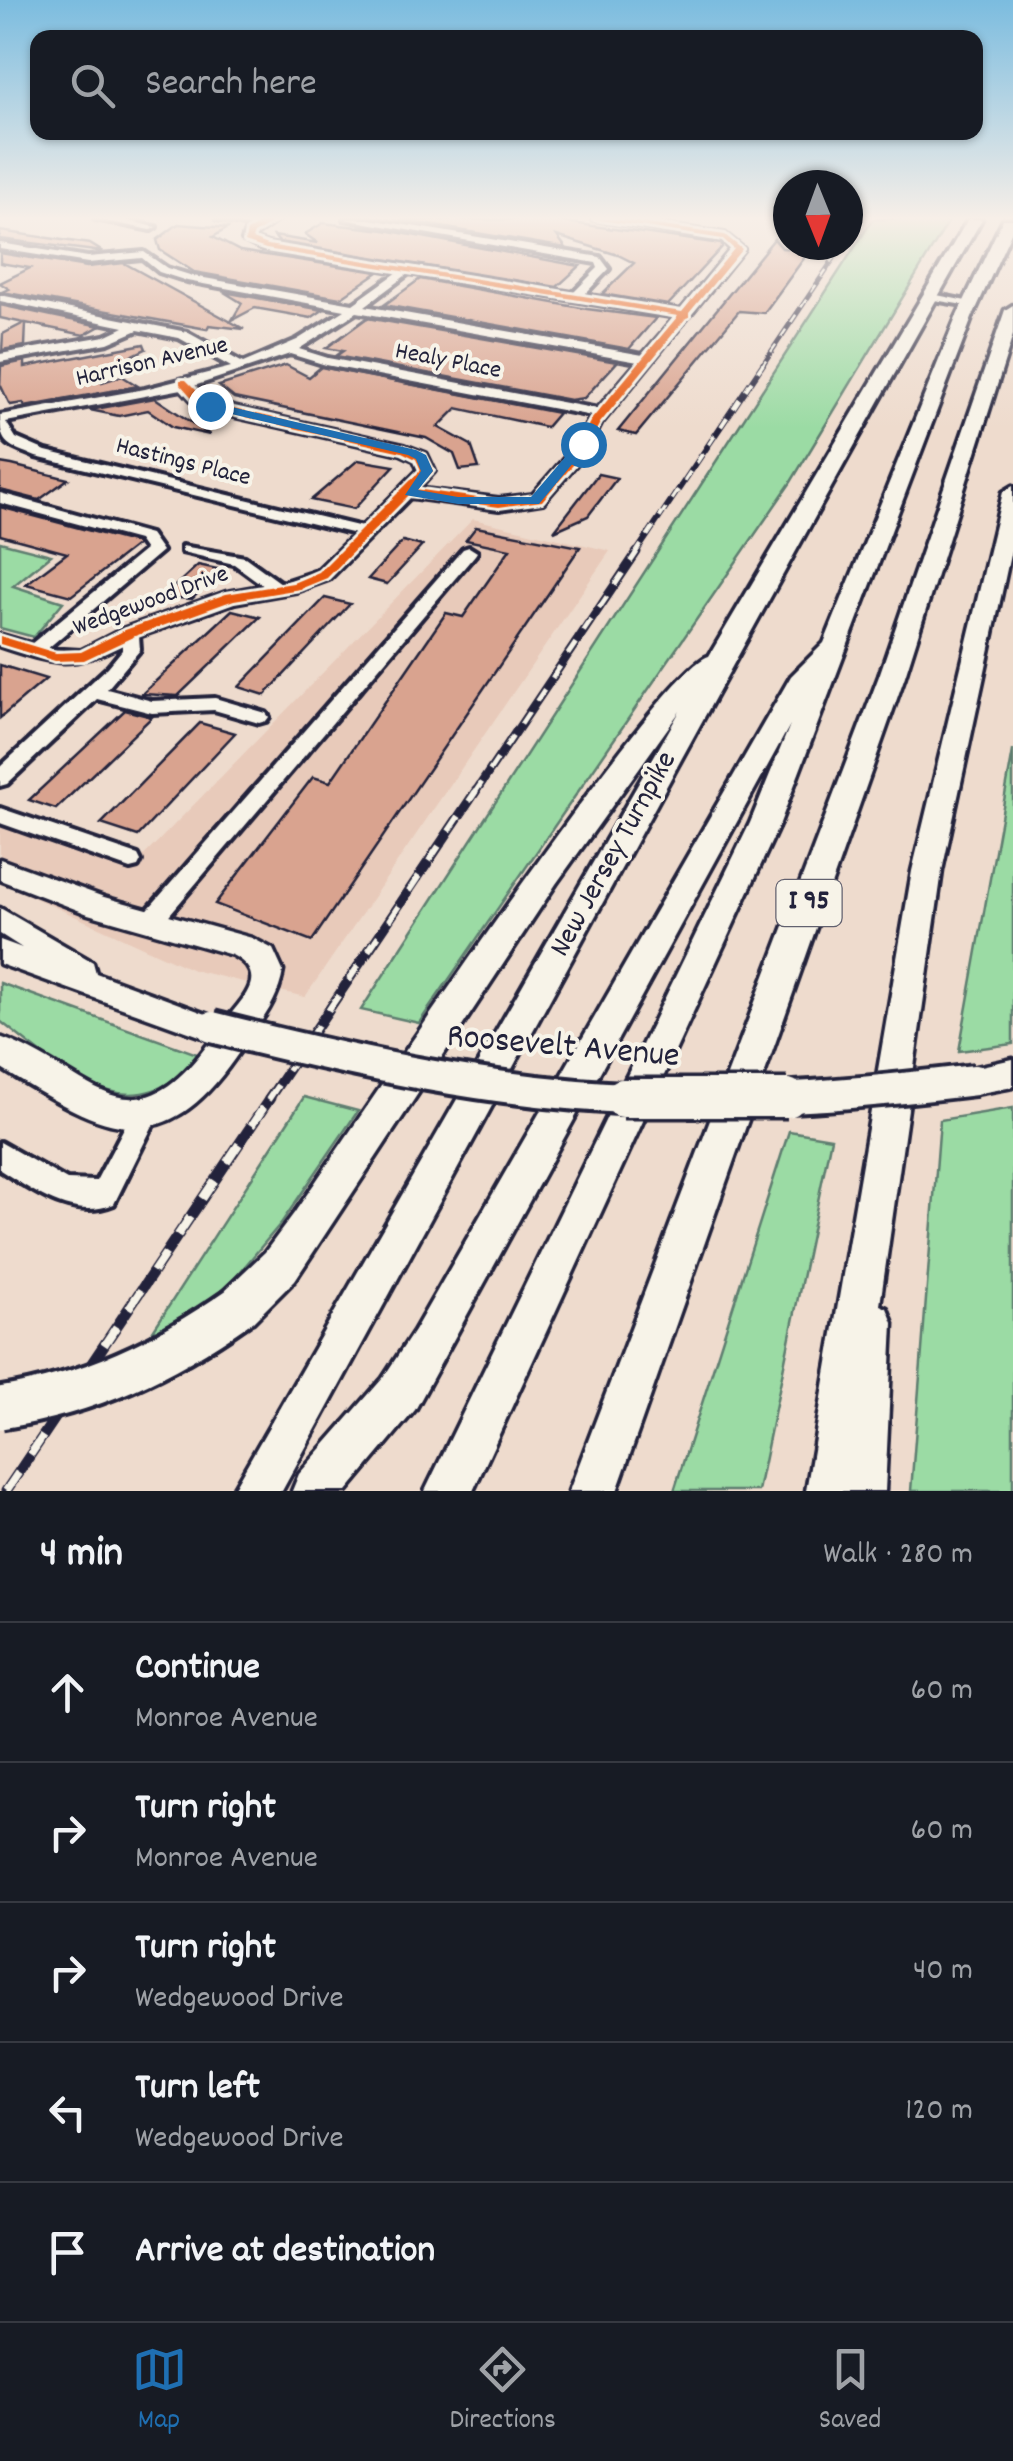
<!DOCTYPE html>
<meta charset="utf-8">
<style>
:root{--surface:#171b24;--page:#20242c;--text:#f1f3f6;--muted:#9ea1a6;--line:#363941;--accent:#1f6fb2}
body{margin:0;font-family:Dekko,sans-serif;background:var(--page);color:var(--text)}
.compass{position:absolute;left:773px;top:170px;width:90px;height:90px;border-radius:50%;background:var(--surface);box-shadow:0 2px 8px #0004;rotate:179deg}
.stop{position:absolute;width:30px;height:30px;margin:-22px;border:8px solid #1f6fb2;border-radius:50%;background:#fff}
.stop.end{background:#1f6fb2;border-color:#fff;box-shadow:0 2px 10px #0008}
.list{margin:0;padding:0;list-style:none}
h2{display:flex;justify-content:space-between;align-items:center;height:130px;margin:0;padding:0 40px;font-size:42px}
h2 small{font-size:32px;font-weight:400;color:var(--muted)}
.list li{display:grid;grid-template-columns:65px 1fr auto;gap:30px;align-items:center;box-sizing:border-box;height:140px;padding:0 40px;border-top:2px solid var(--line)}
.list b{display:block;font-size:38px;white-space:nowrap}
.list p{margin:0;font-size:32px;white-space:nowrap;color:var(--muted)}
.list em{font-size:32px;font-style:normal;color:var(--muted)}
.icon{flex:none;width:55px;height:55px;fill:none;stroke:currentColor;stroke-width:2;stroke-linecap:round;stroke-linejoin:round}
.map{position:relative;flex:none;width:1013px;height:1491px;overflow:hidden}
.search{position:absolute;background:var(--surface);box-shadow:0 2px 8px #0004;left:30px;right:30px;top:30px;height:110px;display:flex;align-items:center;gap:25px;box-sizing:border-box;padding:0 35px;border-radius:20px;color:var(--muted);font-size:38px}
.sheet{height:830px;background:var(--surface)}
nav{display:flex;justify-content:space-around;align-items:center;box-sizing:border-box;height:140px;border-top:2px solid var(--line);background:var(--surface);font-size:28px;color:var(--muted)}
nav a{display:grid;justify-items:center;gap:5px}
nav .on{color:var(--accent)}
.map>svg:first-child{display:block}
.built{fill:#e8caba}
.green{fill:#9bdba4;stroke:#5e7e70;stroke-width:2.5}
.building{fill:#d9a38f;stroke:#22223b;stroke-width:2.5}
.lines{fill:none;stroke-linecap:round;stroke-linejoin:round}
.minor-casing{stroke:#22223b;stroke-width:8}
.major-casing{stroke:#22223b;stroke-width:7}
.highway-casing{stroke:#22223b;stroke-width:7}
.minor{fill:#f7f3e8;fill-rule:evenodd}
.major{fill:#f7f3e8;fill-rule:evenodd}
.highway{fill:#f7f3e8;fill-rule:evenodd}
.rail-far4-casing{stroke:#22223b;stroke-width:5}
.rail-far3-casing{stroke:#22223b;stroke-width:6}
.rail-far2-casing{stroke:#22223b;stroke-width:9}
.rail-far1-casing{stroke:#22223b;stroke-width:10}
.rail-casing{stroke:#22223b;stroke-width:11}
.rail-far4{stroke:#f7f3e8;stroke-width:2.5;stroke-dasharray:9;stroke-linecap:butt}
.rail-far3{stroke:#f7f3e8;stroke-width:4;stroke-dasharray:11;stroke-linecap:butt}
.rail-far2{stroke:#f7f3e8;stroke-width:5;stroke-dasharray:14;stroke-linecap:butt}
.rail-far1{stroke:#f7f3e8;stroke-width:6;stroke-dasharray:18;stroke-linecap:butt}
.rail{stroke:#f7f3e8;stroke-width:8;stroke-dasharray:22;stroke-linecap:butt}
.major-bridge-far1-casing{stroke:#22223b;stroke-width:38;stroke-linecap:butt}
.major-bridge-casing{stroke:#22223b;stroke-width:45;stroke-linecap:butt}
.highway-bridge-casing{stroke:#22223b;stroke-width:49;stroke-linecap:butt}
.major-bridge-far1{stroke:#f7f3e8;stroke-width:30}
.major-bridge{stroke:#f7f3e8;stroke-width:38}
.highway-bridge{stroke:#f7f3e8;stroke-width:41}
.cycleway-casing{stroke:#f7f3e8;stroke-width:6}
.cycleway{fill:#e8590c;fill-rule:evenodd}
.route{fill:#1f6fb2}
.labels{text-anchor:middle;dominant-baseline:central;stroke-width:8;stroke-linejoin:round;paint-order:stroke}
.far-street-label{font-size:25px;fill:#22223b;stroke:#f7f3e8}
.shield{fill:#f7f3e8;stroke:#62616f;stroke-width:2.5}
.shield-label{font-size:28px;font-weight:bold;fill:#22223b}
.street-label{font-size:30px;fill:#22223b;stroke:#f7f3e8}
.near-street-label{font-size:35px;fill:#22223b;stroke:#f7f3e8}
</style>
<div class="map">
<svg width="1013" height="1491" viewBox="0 0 1013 1491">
<rect width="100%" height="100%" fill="#eedbcd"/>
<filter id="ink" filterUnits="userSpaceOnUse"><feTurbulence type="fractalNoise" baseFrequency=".01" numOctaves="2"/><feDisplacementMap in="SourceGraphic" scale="20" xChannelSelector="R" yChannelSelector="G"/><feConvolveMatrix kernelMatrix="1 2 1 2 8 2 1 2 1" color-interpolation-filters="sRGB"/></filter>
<g filter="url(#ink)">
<path class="built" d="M473,519L610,551L305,997L193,970L0,882V825L131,869Z"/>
<g class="green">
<path d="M873,219H950L791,482L419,1023L361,1010Z"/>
<path d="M0,542L51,555L13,586L63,602L34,637L0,628Z"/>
<path d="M1013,750V1044L959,1051L1013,751Z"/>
<path d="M0,983L200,1055C131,1138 63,1070 0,1021Z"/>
<path d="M304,1097L358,1111L282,1222L225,1290L145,1343Z"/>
<path d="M1013,1108V1491H911L940,1120Z"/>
<path d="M789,1131L831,1138L758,1491H674Z"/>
</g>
<g class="building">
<path d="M544,219L721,244L723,246L668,305L602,294L634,263L618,255L557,236L566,248L400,220Z"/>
<path d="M323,223L385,230L580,266L557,287L279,242L274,236L318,243L305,234Z"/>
<path d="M178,224L228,228L213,237L240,251L378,272L340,298L194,272L160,250L157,240Z"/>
<path d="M0,231L90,244L103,252L0,239Z"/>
<path d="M774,239L782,248L810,250L764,313L739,311L636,435L618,431Z"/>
<path d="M0,253L87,267L124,263L244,329L209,325L207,329L2,292L9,289L0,283L30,268L0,263Z"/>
<path d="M420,279L587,309L656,318L629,349L384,305Z"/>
<path d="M224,292L323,310L311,318L255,308L232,320L242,303Z"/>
<path d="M0,305L100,326L84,335L26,323L25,346L2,350L3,334L24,323L0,318Z"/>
<path d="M367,318L617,362L584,398L570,400L336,356L343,351L326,348Z"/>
<path d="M144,344L146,349L98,372L102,382L122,376L138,386L25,407L23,403L10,405L0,384L1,366L25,361V367Z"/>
<path d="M286,365L309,377L321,367L558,413L546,427L457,408L438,427L471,445L479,468L460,470L454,454L426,438L234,398L219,386Z"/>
<path d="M155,398L210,435L173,427L148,410L119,416L90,410Z"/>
<path d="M358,460L394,466L354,509L311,500Z"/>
<path d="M0,463L12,465L68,479L39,500L0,490Z"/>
<path d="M598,474L617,478L588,516L554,531Z"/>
<path d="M0,507L136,543L137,545L71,596L26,584L67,553L0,535Z"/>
<path d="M476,527L580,547L312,941L215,904L313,777L330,782L446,613L463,617L510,549L466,540Z"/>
<path d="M403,541L422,546L387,584L368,579Z"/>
<path d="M198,565L222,570L192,599L163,597Z"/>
<path d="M325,598L350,604L265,695L239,687Z"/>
<path d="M232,610L260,617L178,696L142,694Z"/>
<path d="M0,665L46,679L0,718Z"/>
<path d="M125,710L152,717L56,809L29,800Z"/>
<path d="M200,723L235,733L138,836L101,824Z"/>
</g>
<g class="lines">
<defs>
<g id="minor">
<path d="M95,219H120L156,227L151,230Z"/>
<path d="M217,219L262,222L279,219L255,235L254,239L268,244L573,293L598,268L596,263L344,219H369L600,257L609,269L584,295L681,311L732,249L722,240L593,219H621L725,234L743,249L601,423L586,452L543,502L499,509L410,497L329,579L296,591L235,602L139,636L140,650L107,689L152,701L215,698L266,713L269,717L266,721L259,723L214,710L152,713L97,699L7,784L0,786V767L108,667L122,650V644C69,671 54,663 0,646V635L31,644L145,550L138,540L0,503V493L150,534L162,551L47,649L81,651L124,629L225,593L264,586L234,564L182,552V546L245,557L281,583L317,571L355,534L36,457C9,445 0,447 0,415L145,389L231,367L179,338L138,330L108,343L0,362V354L105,336L124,327L0,301V295L187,332L243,363L297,340L345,310L187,281L159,272L142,258L88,263L0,249V243L88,257L144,252L167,268L193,276L353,304L398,272L262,249L243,240L246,231L253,227ZM409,273L676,317L643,355L365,306ZM357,312L638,362L598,409L328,358L299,349ZM290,354L326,365L592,416L575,447L533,495L499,499L418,489L434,471L426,454L405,446L221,405L205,397L194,386ZM182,389L195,403L212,411L400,453L415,460L419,470L362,527L46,451L16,438L6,422Z"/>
<path d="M932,294L976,303L970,306L928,299V295Z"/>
<path d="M469,547L477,552L475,555L159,927L151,930L143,927L139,921L143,915L463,549Z"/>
<path d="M0,808L138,855L141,861L138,867L130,869L0,823Z"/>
<path d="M146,1101L156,1105L159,1113L114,1204C72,1221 34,1191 0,1170V1142L67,1180L96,1181L136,1105Z"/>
</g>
<g id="major">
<path d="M0,859L104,897L252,938L273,949L283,971C278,1005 254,1030 235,1058C157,1170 96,1126 0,1068V1037C93,1070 128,1155 211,1040L0,964V940L22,948L0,934V908L93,962L96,973L225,1021C245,996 269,975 232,955L88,914L0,880Z"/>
<path d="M1013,1059V1087L975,1094L963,1090L959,1080L963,1070Z"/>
</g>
<g id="highway">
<path d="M968,219H982C743,640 514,1067 282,1491H232L680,711L556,884L295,1280L253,1322L238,1328L223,1322L217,1307L223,1292L265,1252L295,1212C346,1139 660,668 709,656Z"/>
<path d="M1003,219H1013V228L972,318L780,823L473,1491H425L750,823L790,725L415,1410L347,1491H292L299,1474L383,1378L414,1331L791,676L824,643L956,318Z"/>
<path d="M1013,305V335L905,676L617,1491H569L879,676L1005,310Z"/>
<path d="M1013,486V541L942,871L880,1305L887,1308L893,1323L885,1491H806L912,871L1003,492Z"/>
</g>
</defs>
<use href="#minor" class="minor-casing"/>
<use href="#major" class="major-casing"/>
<use href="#highway" class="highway-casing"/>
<use href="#minor" class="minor"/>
<use href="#major" class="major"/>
<use href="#highway" class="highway"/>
<defs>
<g id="rail-far4">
<path d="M848,238L860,219"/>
<path d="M761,367L843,245"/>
</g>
<path id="rail-far3" d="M635,554L763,364"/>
<path id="rail-far2" d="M474,794L637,552"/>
<path id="rail-far1" d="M268,1100L476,791"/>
<path id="rail" d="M6,1491L270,1098"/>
</defs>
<use href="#rail-far4" class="rail-far4-casing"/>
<use href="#rail-far3" class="rail-far3-casing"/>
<use href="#rail-far2" class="rail-far2-casing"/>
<use href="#rail-far1" class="rail-far1-casing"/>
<use href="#rail" class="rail-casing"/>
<use href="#rail-far4" class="rail-far4"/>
<use href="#rail-far3" class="rail-far3"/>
<use href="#rail-far2" class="rail-far2"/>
<use href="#rail-far1" class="rail-far1"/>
<use href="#rail" class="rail"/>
<defs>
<path id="major-bridge-far1" d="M212,1027C355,1063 500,1095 648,1099C758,1103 866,1093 975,1080"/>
<path id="major-bridge" d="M623,1098H787"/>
<path id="highway-bridge" d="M0,1408C90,1394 164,1359 238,1307"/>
</defs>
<use href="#major-bridge-far1" class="major-bridge-far1-casing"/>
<use href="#major-bridge" class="major-bridge-casing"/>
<use href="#highway-bridge" class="highway-bridge-casing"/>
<use href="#major-bridge-far1" class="major-bridge-far1"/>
<use href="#major-bridge" class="major-bridge"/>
<use href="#highway-bridge" class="highway-bridge"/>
<defs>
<path id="cycleway" d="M268,219H278L254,234L252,239L268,245L682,312L734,249L723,239L594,219H615L725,235L742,249L689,313V317L686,318L600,423L585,451L542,501L499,507L409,495L327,578L300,589L234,600L135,636L84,660L55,661L0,644V636L56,653L81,652L125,630L226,594L293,583L319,572L421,470L416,459L402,452L213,410L196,402L180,384V380H186L204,398L220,406L405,447L425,455L433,471L415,489L499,501L534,496L576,448L591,420L678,316L266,249L245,242L247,231Z"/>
</defs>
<use href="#cycleway" class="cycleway-casing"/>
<use href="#cycleway" class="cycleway"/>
</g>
</g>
<linearGradient id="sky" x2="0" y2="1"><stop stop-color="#7bbcdf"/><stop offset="0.51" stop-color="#f7efe8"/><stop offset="1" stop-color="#f7efe8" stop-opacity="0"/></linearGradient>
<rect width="1013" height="428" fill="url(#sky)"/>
<path class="route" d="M210,402L416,450L426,455L433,471L418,490L458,497H531L579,441L589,444L539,504H458L405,495L421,471L416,459L408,455L206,408Z"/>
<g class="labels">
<g class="far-street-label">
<text transform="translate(448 362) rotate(11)">Healy Place</text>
<text transform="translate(152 363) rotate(-13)">Harrison Avenue</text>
<text transform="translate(183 463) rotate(14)">Hastings Place</text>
<text transform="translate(151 602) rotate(-20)">Wedgewood Drive</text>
</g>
<rect class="shield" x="776.5" y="880" width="65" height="46" rx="8"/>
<g class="shield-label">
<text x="809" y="903">I 95</text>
</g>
<g class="street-label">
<text transform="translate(615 855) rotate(-61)">New Jersey Turnpike</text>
</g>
<g class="near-street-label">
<text transform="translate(563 1048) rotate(5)">Roosevelt Avenue</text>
</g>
</g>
</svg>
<svg class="compass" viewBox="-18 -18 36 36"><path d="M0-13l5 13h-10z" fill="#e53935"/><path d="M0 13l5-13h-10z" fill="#9ea1a6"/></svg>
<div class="stop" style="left:583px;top:444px"></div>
<div class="stop end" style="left:210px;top:406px"></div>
<div class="search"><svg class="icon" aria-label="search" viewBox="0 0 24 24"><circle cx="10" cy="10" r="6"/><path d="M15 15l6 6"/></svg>Search here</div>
</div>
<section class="sheet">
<h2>4 min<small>Walk · 280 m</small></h2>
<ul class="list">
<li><svg class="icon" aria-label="ahead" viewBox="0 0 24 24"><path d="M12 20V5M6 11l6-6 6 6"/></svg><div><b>Continue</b><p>Monroe Avenue</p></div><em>60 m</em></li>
<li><svg class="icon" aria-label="right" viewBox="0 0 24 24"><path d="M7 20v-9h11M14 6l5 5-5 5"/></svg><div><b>Turn right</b><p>Monroe Avenue</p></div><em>60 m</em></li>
<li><svg class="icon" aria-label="right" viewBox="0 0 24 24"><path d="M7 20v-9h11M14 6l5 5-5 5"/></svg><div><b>Turn right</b><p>Wedgewood Drive</p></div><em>40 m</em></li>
<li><svg class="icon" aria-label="left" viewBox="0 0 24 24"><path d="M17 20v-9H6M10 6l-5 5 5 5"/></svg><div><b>Turn left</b><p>Wedgewood Drive</p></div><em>120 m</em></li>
<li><svg class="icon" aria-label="arrive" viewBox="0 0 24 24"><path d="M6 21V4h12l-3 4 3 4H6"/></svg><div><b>Arrive at destination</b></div></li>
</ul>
</section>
<nav>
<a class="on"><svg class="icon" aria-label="map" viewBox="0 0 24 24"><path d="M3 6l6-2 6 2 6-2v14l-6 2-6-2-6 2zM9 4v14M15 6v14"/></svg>Map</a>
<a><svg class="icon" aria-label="directions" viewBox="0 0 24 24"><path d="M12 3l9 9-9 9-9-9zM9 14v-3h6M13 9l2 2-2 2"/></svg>Directions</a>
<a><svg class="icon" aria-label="saved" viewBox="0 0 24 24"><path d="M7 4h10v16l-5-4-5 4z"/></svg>Saved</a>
</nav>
